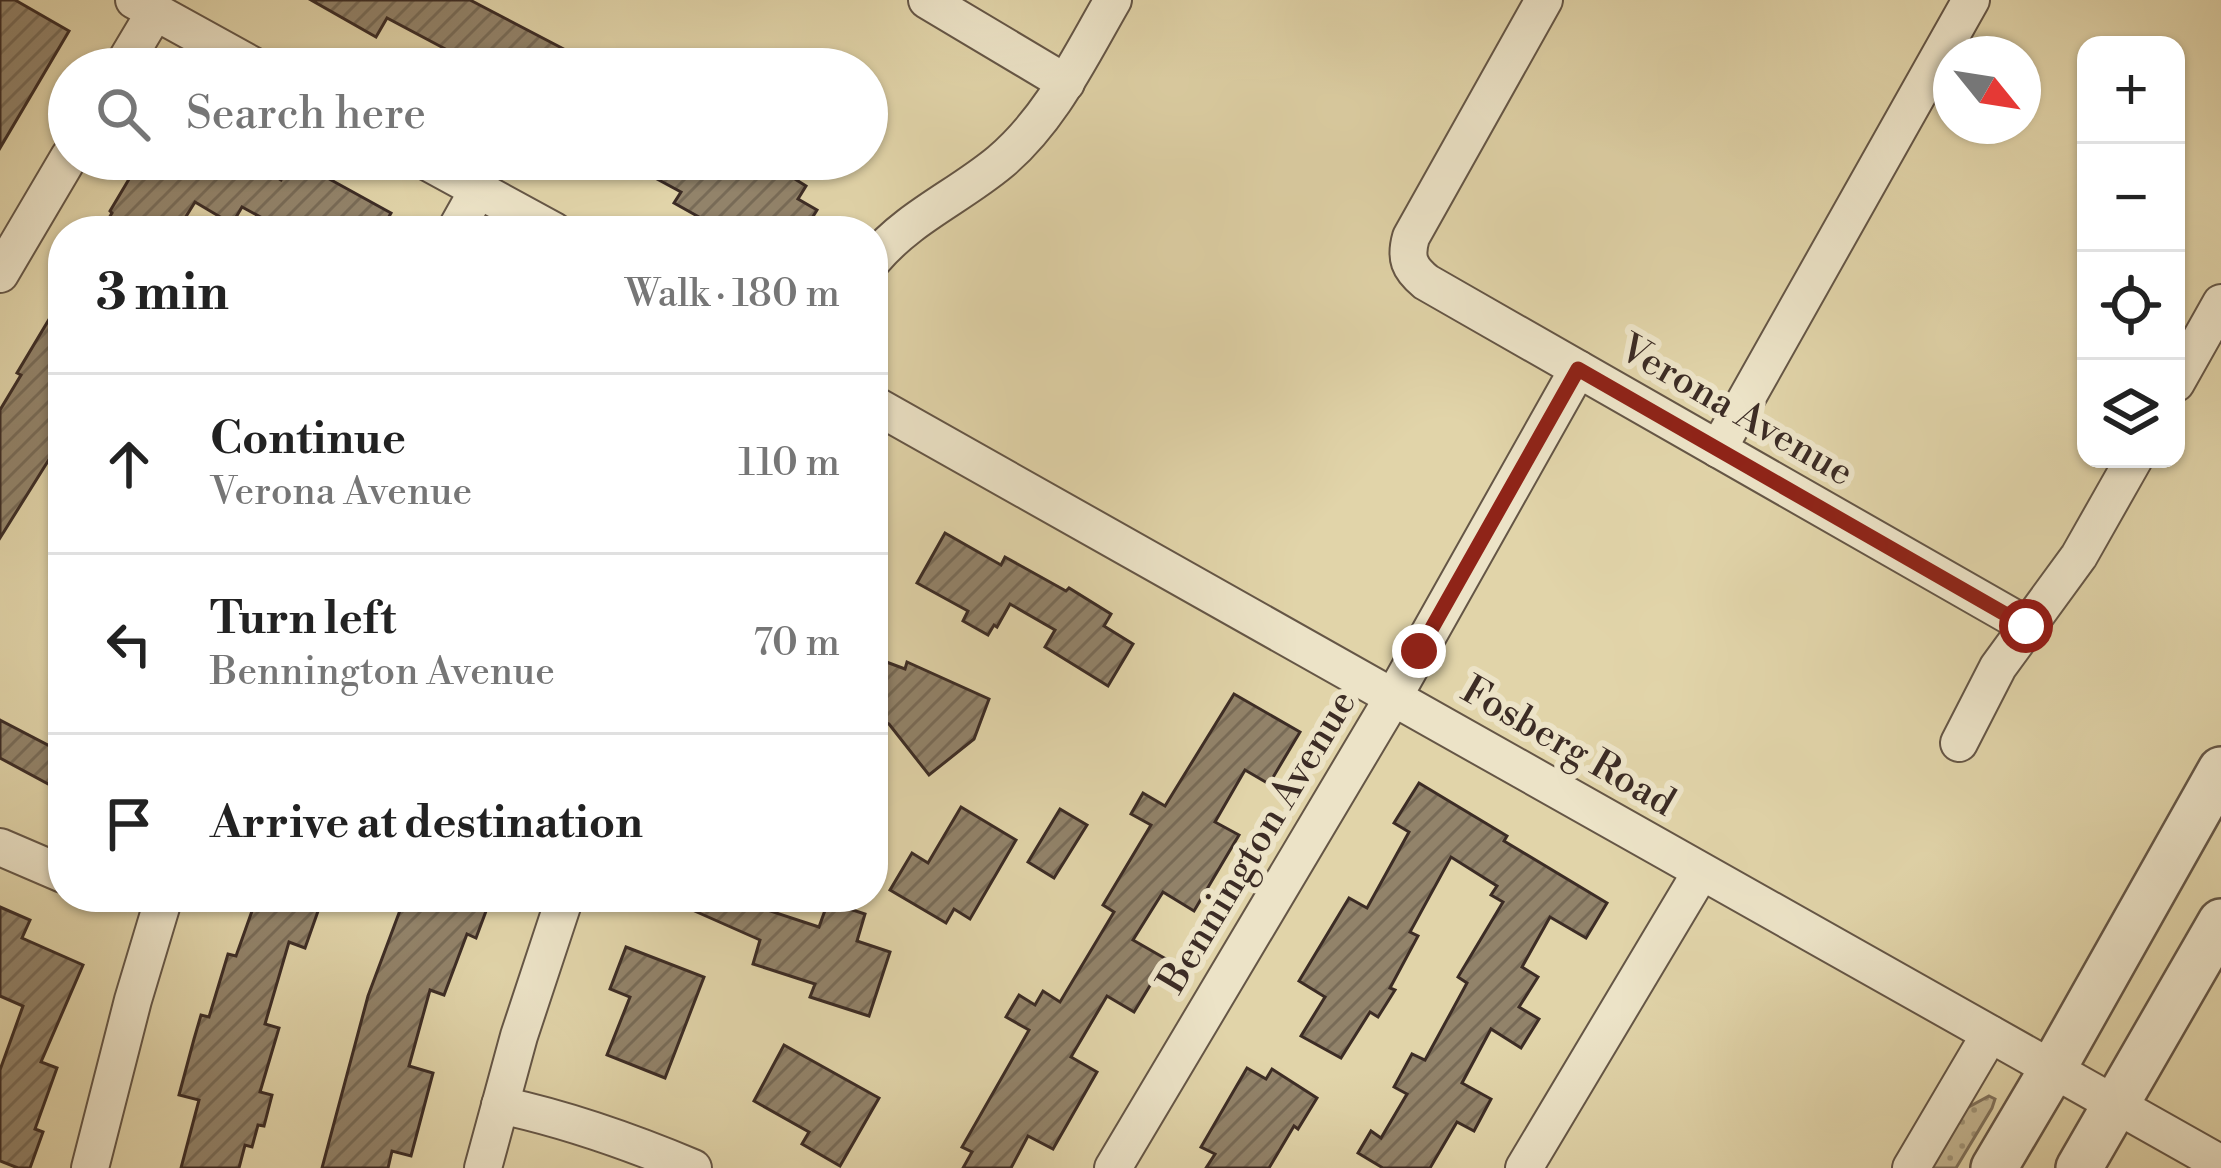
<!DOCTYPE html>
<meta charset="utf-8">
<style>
:root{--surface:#fff;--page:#f6f6f6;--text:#222;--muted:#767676;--line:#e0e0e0}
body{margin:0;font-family:"Libre Bodoni",serif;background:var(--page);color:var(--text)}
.controls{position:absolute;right:36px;top:36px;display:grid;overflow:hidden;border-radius:24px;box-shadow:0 3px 9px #0004}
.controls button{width:108px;height:108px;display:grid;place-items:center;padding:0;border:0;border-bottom:3px solid var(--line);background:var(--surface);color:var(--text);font:60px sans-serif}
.compass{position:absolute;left:1933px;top:36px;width:108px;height:108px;border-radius:50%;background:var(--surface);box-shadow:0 3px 9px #0004;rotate:120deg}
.stop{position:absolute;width:36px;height:36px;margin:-27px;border:9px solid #8f2418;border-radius:50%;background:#fff}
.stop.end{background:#8f2418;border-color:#fff;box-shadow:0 3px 12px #0008}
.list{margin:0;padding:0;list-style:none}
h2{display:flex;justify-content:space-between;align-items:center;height:156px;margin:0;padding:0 48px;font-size:51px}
h2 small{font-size:39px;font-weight:400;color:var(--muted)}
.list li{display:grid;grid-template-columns:78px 1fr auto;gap:36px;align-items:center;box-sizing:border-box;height:180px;padding:0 48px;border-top:3px solid var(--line)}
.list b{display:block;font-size:45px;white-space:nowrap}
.list p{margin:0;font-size:39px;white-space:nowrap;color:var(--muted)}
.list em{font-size:39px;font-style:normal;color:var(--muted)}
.icon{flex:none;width:66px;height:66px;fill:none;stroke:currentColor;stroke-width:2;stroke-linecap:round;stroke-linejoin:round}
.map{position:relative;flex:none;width:2221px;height:1168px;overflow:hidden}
.search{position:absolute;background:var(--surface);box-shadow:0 3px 9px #0004;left:48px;top:48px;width:840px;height:132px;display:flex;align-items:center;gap:30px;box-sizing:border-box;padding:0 42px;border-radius:66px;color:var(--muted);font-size:45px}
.panel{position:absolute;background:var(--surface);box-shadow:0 3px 9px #0004;left:48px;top:216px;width:840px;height:696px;border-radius:48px}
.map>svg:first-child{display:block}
.grass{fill:url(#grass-dots);stroke:#80725c;stroke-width:3}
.building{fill:url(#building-hatch);stroke:#3c2c25;stroke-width:3}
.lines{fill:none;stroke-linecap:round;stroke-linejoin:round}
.minor-casing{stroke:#655646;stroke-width:40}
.tertiary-casing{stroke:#655646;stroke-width:50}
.minor{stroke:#ece3c7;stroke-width:36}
.tertiary{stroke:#ece3c7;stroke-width:45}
.route{stroke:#8f2418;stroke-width:15}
.labels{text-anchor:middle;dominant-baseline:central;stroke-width:12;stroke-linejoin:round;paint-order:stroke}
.street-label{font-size:39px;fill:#3c2c25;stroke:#ece3c7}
</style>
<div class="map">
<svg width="2221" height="1168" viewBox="0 0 2221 1168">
<defs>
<pattern id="grass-dots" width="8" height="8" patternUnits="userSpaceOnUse" patternTransform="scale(3)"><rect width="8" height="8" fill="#c5b793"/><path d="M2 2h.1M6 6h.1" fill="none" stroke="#a19578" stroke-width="1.8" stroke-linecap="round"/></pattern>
<pattern id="building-hatch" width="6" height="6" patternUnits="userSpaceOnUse" patternTransform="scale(3)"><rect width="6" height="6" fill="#92836a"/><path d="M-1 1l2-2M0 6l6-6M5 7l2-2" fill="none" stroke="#786b57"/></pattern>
</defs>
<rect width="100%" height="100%" fill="#e1d4a9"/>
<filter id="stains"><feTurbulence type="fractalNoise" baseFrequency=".00167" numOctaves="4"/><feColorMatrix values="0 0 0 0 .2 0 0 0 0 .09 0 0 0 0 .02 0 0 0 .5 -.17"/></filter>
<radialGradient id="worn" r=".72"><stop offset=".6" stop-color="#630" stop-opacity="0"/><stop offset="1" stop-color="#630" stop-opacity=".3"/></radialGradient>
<path class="grass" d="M1989,1096L1995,1099L1992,1108L1956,1168H1924L1967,1108Z"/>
<g class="building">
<path d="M0,0H15L69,31L0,148Z"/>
<path d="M311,0H470L602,69H441L451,52L387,18L376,37Z"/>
<path d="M141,159H246L281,180L293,159L391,213L381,231H286L242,207L232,224L195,202L177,231H101L112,213L110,211Z"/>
<path d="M620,159H763L806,186L798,199L817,210L804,231H724L674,203L681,192Z"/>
<path d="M63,296V437L0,538V410L21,375L17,373Z"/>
<path d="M945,533L1001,565L1005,557L1066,591L1069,588L1111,614L1104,626L1133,644L1108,686L1045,647L1055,630L1010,604L997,627L994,625L988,635L963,621L968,611L917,583Z"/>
<path d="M873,657L905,669L907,662L989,699L974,739L929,775L889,724L873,718Z"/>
<path d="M1234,694L1300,732L1269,784L1245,770L1215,822L1239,835L1194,911L1163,892L1133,940L1166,959L1134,1012L1107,996L1071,1057L1097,1072L1053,1149L1028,1136L1011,1168H963L972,1152L962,1147L1029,1030L1006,1017L1019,995L1035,1005L1043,991L1060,1002L1114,912L1103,905L1151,825L1131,814L1143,793L1165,806Z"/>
<path d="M0,720L63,753V792L0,758Z"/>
<path d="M1419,783L1507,836L1504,841L1607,903L1586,938L1550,917L1522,967L1538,977L1519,1007L1539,1019L1521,1048L1491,1029L1462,1083L1491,1099L1474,1131L1457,1122L1430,1168H1383L1358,1153L1371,1131L1381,1138L1407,1094L1394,1087L1412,1054L1425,1060L1467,983L1458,977L1503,902L1491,895L1497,886L1451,857L1410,932L1418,936L1390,988L1395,990L1378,1017L1370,1012L1341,1058L1301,1036L1325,997L1299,981L1349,898L1367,908L1409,832L1394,823Z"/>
<path d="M961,807L1016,840L970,919L954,909L946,923L890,890L912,853L928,863Z"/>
<path d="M1060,809L1087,825L1054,878L1028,862Z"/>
<path d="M257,897H323L305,948L289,942L265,1024L279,1028L260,1092L272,1095L264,1126L258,1125L252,1147L245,1145L239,1168H181L199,1100L179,1095L194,1039L201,1015L209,1017L228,954L236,956Z"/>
<path d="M405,897H474L489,903L476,938L467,934L444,995L430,990L409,1066L433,1073L411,1156L392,1151L388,1168H322L368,996Z"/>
<path d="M663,897H749L746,903L819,927L828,902L865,914L857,941L890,952L869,1016L810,997L815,984L753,964L760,940Z"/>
<path d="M0,907L30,920L22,938L83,965L41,1062L57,1068L35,1129L43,1132L30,1168H18L0,1161V1070L23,1006L0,996Z"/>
<path d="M626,947L704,977L665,1078L607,1055L630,997L610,989Z"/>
<path d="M784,1045L879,1098L840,1166L802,1144L809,1132L754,1101Z"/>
<path d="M1247,1068L1266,1079L1272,1069L1317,1098L1298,1129L1294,1126L1269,1168H1206L1215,1154L1201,1147Z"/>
</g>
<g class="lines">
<defs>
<g id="minor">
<path d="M134,0L259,69"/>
<path d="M927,0L1066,83"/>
<path d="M1544,0L1411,237C1405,258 1409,268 1426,282L2026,625"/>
<path d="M121,69L155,12"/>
<path d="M422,159L554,231"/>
<path d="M455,231L478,190"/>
<path d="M873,260C909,217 958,197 1000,162C1051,119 1080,57 1113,0"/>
<path d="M0,274L69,157"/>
<path d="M2176,383L2221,303"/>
<path d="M873,404L2221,1164"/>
<path d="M1718,449L1971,0"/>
<path d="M1959,743L1998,667L2079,556L2134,459"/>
<path d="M0,847L63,874"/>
<path d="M500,1105C566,1119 631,1142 693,1168"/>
<path d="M90,1168L133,1000L164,897"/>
<path d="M483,1168L519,1036L565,897"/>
<path d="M1113,1168L1394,696L1578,369"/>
<path d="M1524,1168L1701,872"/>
<path d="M1911,1168L1990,1034"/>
</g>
<g id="tertiary">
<path d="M1994,1168L2052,1070L2221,770"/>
<path d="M2079,1168L2221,922"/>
</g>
</defs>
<use href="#minor" class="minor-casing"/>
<use href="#tertiary" class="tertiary-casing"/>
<use href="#minor" class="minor"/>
<use href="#tertiary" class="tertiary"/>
</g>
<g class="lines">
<path class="route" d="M1419,651L1578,369L2026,626"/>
</g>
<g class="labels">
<g class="street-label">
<text transform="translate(1736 411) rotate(30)">Verona Avenue</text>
<text transform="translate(1568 747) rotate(30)">Fosberg Road</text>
<text transform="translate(1258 842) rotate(-59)">Bennington Avenue</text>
</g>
</g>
<rect width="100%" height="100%" filter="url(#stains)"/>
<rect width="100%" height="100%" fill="url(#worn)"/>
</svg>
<div class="controls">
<button>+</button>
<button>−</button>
<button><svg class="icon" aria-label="locate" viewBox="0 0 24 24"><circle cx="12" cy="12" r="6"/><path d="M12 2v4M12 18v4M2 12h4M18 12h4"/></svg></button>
<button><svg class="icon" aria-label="layers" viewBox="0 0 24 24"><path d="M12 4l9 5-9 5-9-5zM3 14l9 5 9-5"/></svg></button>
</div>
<svg class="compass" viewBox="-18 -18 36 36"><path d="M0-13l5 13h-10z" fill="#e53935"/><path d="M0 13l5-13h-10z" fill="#767676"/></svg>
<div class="stop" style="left:2026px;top:626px"></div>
<div class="stop end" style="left:1419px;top:651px"></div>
<div class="search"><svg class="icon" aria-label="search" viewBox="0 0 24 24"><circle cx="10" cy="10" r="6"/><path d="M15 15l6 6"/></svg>Search here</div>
<section class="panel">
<h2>3 min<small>Walk · 180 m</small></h2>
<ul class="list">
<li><svg class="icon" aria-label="ahead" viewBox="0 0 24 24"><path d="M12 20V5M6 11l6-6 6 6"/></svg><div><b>Continue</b><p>Verona Avenue</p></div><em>110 m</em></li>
<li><svg class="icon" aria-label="left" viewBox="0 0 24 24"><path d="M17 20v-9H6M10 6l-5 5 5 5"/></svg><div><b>Turn left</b><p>Bennington Avenue</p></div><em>70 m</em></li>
<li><svg class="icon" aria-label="arrive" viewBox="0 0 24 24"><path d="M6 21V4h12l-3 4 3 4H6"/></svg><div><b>Arrive at destination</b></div></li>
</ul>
</section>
</div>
